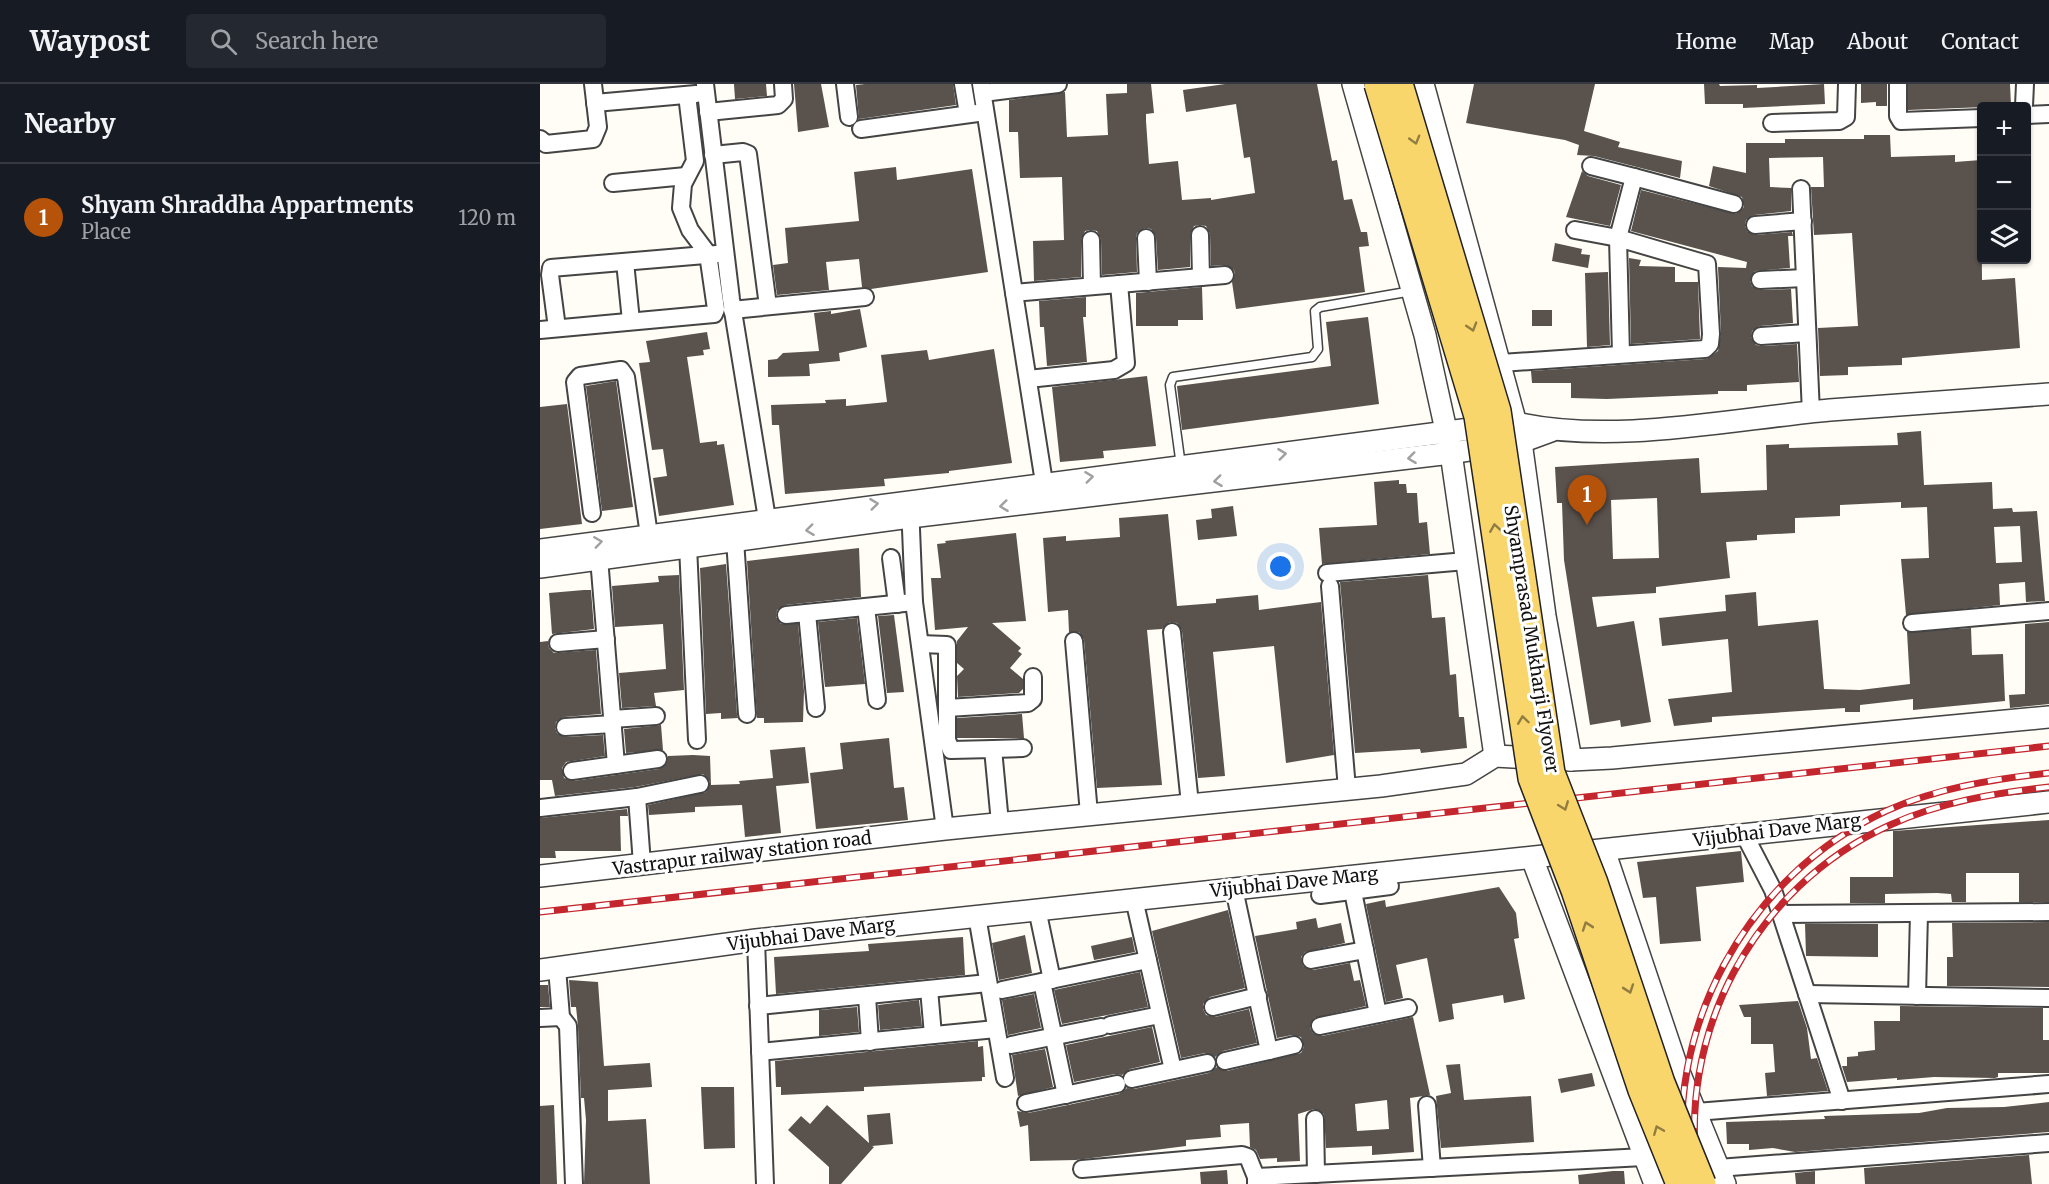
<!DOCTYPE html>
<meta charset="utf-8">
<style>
:root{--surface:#171b24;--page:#242831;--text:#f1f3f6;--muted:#9ea1a6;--line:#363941;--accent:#b45309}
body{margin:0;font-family:Merriweather,serif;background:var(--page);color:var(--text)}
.controls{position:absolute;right:18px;top:18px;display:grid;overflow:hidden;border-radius:6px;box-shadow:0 2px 4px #0004}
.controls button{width:54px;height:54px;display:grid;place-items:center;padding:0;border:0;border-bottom:2px solid var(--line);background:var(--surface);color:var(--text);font:30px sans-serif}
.you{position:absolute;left:741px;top:483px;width:21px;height:21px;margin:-15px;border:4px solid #fff;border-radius:50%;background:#1a73e8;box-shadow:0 0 0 9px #1a73e833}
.badge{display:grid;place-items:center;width:39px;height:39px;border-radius:50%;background:var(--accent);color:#fff;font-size:20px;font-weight:700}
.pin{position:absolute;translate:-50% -50px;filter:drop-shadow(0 2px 3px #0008)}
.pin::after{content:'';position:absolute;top:32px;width:21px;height:18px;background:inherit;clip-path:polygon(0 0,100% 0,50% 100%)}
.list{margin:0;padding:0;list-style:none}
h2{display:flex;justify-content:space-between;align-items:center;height:78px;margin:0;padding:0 24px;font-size:26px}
h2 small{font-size:20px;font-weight:400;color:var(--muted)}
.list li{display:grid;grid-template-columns:39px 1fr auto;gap:18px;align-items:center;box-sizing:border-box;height:108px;padding:0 24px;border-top:2px solid var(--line)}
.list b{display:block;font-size:22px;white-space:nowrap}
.list p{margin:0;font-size:20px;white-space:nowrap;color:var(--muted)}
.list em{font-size:20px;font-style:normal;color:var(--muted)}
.icon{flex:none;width:33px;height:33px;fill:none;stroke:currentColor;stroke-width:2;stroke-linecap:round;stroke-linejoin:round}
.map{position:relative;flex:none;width:1509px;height:1100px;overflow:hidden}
header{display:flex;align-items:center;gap:36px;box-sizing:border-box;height:84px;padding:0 30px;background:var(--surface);border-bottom:2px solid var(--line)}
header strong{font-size:28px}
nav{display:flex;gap:33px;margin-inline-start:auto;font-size:21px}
.search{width:420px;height:54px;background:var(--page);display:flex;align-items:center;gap:15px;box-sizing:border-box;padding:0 21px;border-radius:6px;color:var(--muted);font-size:22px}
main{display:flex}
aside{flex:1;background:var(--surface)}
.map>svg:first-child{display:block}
.building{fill:#5a524d;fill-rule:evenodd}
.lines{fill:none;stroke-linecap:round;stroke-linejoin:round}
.service-casing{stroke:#444;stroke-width:11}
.minor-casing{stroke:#444;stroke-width:20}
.tertiary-casing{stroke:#444;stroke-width:24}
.service{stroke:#fff;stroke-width:8}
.minor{stroke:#fff;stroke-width:16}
.tertiary{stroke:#fff;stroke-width:21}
.rail-casing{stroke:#c4262e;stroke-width:7}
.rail{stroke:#fff;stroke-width:4.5;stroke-dasharray:14;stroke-linecap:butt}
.primary-bridge-casing{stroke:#222;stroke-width:30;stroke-linecap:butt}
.primary-bridge{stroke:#f9d66b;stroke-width:27}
.oneway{stroke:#917d42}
.oneway2{stroke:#a0a0a0}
.labels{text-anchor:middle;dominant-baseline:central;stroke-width:6;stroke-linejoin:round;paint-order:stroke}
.street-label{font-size:18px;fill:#111;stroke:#fff}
</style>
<header>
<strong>Waypost</strong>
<div class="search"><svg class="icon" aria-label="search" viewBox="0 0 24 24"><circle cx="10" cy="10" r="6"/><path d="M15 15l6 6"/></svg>Search here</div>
<nav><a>Home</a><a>Map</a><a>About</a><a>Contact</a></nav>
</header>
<main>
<aside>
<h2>Nearby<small></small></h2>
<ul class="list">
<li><span class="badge">1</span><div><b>Shyam Shraddha Appartments</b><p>Place</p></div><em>120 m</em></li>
</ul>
</aside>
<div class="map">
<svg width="1509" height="1100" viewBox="0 0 1509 1100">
<rect width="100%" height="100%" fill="#fffdf5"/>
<g class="building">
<path d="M194,0H226L227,12L195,15Z"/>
<path d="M254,0H281L289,43L258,48Z"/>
<path d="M325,0H413L416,21L319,35L316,1Z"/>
<path d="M587,0H611L614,29L606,30V37L609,80L638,77L642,116L671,114V116L715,109L710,73L704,74L696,20L646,28L643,6L685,0H777L792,77L797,76L804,116L812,115L821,148H827L829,162L819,163L825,208L696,225L692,198L695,191L694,186L685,181L671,182L670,150L666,142L660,141L654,142L650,151V183L618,186L616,153L611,145L605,144L597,149L596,154L597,188L562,191L561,155L557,147L550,146L545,147L541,156V193L494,197L493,157L524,156L522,93L480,94L478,48H469V16L525,8L527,53L568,51L566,10L587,9Z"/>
<path d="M934,0H1055L1044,47L1080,58L1078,63L1142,77L1140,94L1054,72L1037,71L1039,61L1025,56L926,39Z"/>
<path d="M1164,0H1179L1180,2L1217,1V4L1284,0L1285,20L1203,24V20H1165Z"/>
<path d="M1321,0H1347V22H1336V18L1321,19Z"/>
<path d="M1368,0H1470L1471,22L1368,26Z"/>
<path d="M1324,51H1350L1351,73L1415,71V78L1441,76L1442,196L1475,194L1480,264L1362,274V281L1308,283V291L1280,292L1278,244L1318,242L1312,149L1274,151L1271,103H1284L1283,73L1229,74L1230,103L1251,104V127L1214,131L1206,136L1205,142L1207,147L1215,151L1252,148L1253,152H1248L1250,184L1215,187L1210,197L1212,202L1220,206L1251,205L1253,239L1220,242L1212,247L1211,253L1216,261L1221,262L1257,260L1259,298L1207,301V307H1178V310L1067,315L1031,314V299H992L991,287L1166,275L1178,267L1181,249L1178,183L1206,184L1207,178L1091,147L1101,106L1196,130L1204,123L1202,113L1169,102L1173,82L1206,89V59H1245V55H1324Z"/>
<path d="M356,83L357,96L432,85L448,188L331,205L322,203L319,175L286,178L289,206L237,211L233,181L248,179L245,144L319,137L314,88Z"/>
<path d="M1042,87L1048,92L1081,101L1070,142L1026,133Z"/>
<path d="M1015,159L1042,165L1041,170L1050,171L1048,184L1012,177Z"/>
<path d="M1089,174L1101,176L1099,182L1135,183V198H1158L1160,255L1091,260Z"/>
<path d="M1068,188L1070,261L1047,263L1045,189Z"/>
<path d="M662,203L663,236H638V242H596V209Z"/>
<path d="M546,213V233H543L547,278L507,282L504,243H500L499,217Z"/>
<path d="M320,225L327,263L299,269L300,277L269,280L270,292L228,293V276L237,275L243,269L279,267L274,229L291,227V230Z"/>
<rect x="992" y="226" width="20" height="16"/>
<path d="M828,233L839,320L642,346L637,302L791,282L786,238Z"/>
<path d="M167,248L170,265L163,266L164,271L147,273L158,345L160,359L177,357V361L184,360L194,421L119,432L113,394L127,392L123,365L112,366L99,279L110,278L106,257Z"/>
<path d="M454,265L472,379L409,387V389L344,395L345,402L245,410L239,341H232L231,321L286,319L285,316L306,315V322L347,318L341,271L387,266L389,276Z"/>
<path d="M607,292L616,362L563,367L564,374L520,378L512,303Z"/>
<path d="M76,297L93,423L62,427L46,302Z"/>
<path d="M27,320L42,440L0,445V323Z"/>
<path d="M1381,347L1384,401L1452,398L1453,425L1472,424L1473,428L1497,427L1505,517L1486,518L1485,498L1459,500L1460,521L1366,531L1361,475L1389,474L1387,423L1361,424V418L1300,421V432L1255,434V449L1217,451V456L1186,458L1190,494L1116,503V509L1052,513L1057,543L1094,537L1111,638L1081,643L1080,636L1050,641L1024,476L1022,419H1017L1015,383L1159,374L1161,409L1227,406L1226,361L1249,360V364L1358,361L1357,349ZM1117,414L1119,474L1073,475L1071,416ZM1480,442L1482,478L1456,479L1454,443Z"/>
<path d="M859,396V400H866L867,409H877L879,439L887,438L890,470L782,480L779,444L837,441L834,398Z"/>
<path d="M693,422L697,452L658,456L656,436L672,434L671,425Z"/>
<path d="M628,430L637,522L676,519V515L718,511L719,526L781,518L794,671L746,679L734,562L673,568L685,692L658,694L642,547L637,539L630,538L622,545L607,546L622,701L557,704L544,556L539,548H529L528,526L508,528L503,454L526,452V457L580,453L579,434Z"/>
<path d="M476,449L486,537L452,539L481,564L478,567L482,570L470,584L483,595V605L479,609L418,613L417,592L424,585L417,579V557L428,543L395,546L391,494H401L397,460L406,459L405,457Z"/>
<path d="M319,464L321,513L245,521L237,526L236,533L241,540H258L264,607L263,638L224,639V634H217L207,477Z"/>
<path d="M186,480L197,631L198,634L181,635V629L166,630L160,484Z"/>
<path d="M139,491L144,606L114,609L116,622L82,624L79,589L126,585L123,540L75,543L72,502L119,498L118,492Z"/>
<path d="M888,491L892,534L905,533L910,591L916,590L919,633H924L927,664L881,669L880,665L815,669L800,498Z"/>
<path d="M44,506H51L54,545L12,550L9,509Z"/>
<path d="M1216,508L1218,542L1278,536L1284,605L1320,606L1370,600L1367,548L1431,544L1432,571L1463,570L1465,617L1373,626V615L1320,621V628H1305V624L1172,633V638L1134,642L1128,615L1192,608L1188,555L1122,562L1119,534L1186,527L1185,511Z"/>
<path d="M354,531L364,608L347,609L338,532Z"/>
<path d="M317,534L325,600L285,603L278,538Z"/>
<path d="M1509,538V620L1470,624L1469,611L1485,610V540Z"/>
<path d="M8,557L9,564L14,569L56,566L61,630L24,633L16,638L15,644L17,649L25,653L63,651L65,672L26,678L22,684L24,694L33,697L119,685L127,679L128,672L153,671L170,672L171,701L200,700L199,697L233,694L230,666L265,663L269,699L236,702L241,749L205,753L202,721L155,723V728L109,731L108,721L166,708L170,698L163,690L95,703L15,712L12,696H0V558Z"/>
<path d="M482,630L484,654H417V634Z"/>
<path d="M121,641L123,666L86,669L84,645Z"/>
<path d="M349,654L354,704L364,703L368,736L276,745L270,689L303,685L300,659Z"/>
<path d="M87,725L88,732H80L81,767H15L16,774H0V734Z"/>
<path d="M1509,736V818H1479V789H1426V818H1412L1411,810L1397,809L1345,810V819H1310V793H1353V747Z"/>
<path d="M1201,767L1204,798L1156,803L1161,857L1120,860L1116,813L1103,814L1097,778Z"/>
<path d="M959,803L976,829L979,854L974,855L985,915L964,919L963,911L912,920L914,935L899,938L887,874L856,881L863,914L846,918L826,820L845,816L846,823Z"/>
<path d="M688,826L705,904L670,913L663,920V925L666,931L675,933L709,925L717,959L683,967L675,973L665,969L641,974L612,847Z"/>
<path d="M776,834L778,844L801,839L805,859L765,868L761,873L763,882L773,886L810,879L814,897L820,896L826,922L774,934L770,944L773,949L782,952L873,933L890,1011L870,1014L874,1068L832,1071V1062L786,1064L784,1030L774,1025L758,1030L760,1077L737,1078V1074L720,1075L716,1066L710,1063L709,1039L680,1041L681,1053L646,1056V1062L536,1076L490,1077L488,1041L480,1043L477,1027L488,1029L528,1021L579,1010L587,1004L594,1005L669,989L677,983L687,987L761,969L764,963L761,953L752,951L737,954L715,852L757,845L756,838ZM847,1016L849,1045L817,1047L815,1020Z"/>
<path d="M1509,838V903L1407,902V873H1413L1412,839Z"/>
<path d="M1265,840H1338V873L1266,872Z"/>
<path d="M485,851L492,889L459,896L452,859Z"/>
<path d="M423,853L425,891L236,910L234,873L329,867L328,860Z"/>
<path d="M592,853L595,868L554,876L551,862Z"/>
<path d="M600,888L608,923L522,940L514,906Z"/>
<path d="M29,896L58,898L64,982L110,979L112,1003L68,1006V1037L106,1035L110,1100H44L46,1036L44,1014H41L38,942L36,923H31Z"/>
<path d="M0,901H8L10,923H0Z"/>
<path d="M494,910L501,944L468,951L462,916Z"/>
<path d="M379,916L382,942L340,946L338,921Z"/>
<path d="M1258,917L1267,944L1271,975L1277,974L1288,1007L1227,1012L1225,989L1235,988L1233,960H1211V933H1204L1199,921Z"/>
<path d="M1360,922L1503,924V956H1509V989H1458V993L1455,994L1394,993L1357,996V994L1307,998L1302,982H1307V973L1318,972V968L1335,966L1334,937H1360Z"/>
<path d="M317,923L319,948L279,952V926Z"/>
<path d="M612,943L620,978L590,985L582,991L575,990L534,998L526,961Z"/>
<path d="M438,957V963L443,962L445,993H442V997L324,1003V1007L241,1011V1003H236L235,977Z"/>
<path d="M505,965L513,1003L478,1012L472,971Z"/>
<path d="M920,980L924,1016L991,1012L994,1058L901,1064L896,1012L911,1009L906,981Z"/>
<path d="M1052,989L1055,1002L1021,1009L1018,995Z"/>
<path d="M161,1003H194L195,1064L164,1065Z"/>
<path d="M1509,1018V1048L1255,1068L1233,1064L1209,1066V1060H1187L1186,1038L1285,1035L1284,1032L1379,1029L1407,1024L1464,1023Z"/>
<path d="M14,1021L17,1100H0V1022Z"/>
<path d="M287,1021L329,1059L327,1031L350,1029L353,1060L332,1062L334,1063L301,1100H289V1083L248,1046L261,1032L270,1040Z"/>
<path d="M1489,1071L1492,1100H1325L1324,1084Z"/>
<path d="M687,1086L688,1100H661L660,1088Z"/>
<path d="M1073,1087H1084L1085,1100H1039L1038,1091Z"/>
<path d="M1275,1087V1100H1256L1255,1089Z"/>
</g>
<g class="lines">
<defs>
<path id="service" d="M641,382L630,301L633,293L772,273L778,265L775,227L780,223L872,207"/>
<g id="minor">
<path d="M165,0L191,215L229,447"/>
<path d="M305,0L309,33"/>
<path d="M423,0L428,30"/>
<path d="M441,0L506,411"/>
<path d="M1358,0V32L1361,37L1442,34"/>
<path d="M443,9L518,0"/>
<path d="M55,19L156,10"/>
<path d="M1484,22L1485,0"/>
<path d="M168,28L238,21L244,15L243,0"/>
<path d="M1486,31L1509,30"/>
<path d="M1232,39L1299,37L1306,33L1307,0"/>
<path d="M321,45L445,28"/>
<path d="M0,55L6,60L53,55L58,43L53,0"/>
<path d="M173,71L203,68L208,70L228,222"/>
<path d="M1051,82L1094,93"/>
<path d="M73,99L146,92"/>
<path d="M1261,105L1271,329"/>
<path d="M1215,141L1263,137"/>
<path d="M1035,146L1078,154L1094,93L1194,120"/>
<path d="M660,151L661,193"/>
<path d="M606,154L608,198"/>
<path d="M551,156L552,202"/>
<path d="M85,178L91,237"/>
<path d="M1220,196L1265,194"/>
<path d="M474,209L685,191"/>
<path d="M192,226L325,213"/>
<path d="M17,244L10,191L11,184L177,170"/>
<path d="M0,246L174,230L176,225L168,170L150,146L141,124L143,100L155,77L147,11"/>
<path d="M1221,252L1267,249"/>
<path d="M961,279L1165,265L1170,260L1171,250L1167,180L1078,154L1081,270"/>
<path d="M488,295L574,286L586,279L579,200"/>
<path d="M370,421L374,518L405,745"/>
<path d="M52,429L35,298L40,292L81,286L86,293L109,451"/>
<path d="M195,456L207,630"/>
<path d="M148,462L157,656"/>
<path d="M59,474L76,681"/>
<path d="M351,474L357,520"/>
<path d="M787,489L926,477"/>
<path d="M790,502L807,705"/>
<path d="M326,523L337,616"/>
<path d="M267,529L276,624"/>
<path d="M246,531L374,518"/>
<path d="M1372,539L1509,527"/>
<path d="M632,548L650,720"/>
<path d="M534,557L549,730"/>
<path d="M18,559L66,555"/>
<path d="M380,560L407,561V624L488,619L493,615V593"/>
<path d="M407,624V656L411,666L453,665L460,739"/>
<path d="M72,635L116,632"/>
<path d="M25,643L73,640"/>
<path d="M453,665L483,664"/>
<path d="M32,687L118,675"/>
<path d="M97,713L102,780"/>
<path d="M0,724L97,713L160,700"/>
<path d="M1204,750L1233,806L1302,1017"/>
<path d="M810,793L838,930"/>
<path d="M780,811L850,802"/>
<path d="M594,815L633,986"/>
<path d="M497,825L512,896"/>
<path d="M1241,830L1509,828"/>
<path d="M437,832L465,994"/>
<path d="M216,856L225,1100"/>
<path d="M771,876L825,866"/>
<path d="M17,884L21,933L28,942L34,1100"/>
<path d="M502,898L526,1011"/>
<path d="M389,905L393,951"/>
<path d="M462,906L608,876"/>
<path d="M1267,910L1509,914"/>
<path d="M327,912L330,958"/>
<path d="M1377,912L1379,829"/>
<path d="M218,922L448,899"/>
<path d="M673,923L718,912"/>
<path d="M0,934L21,933"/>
<path d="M570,941L620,931"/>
<path d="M780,942L868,924"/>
<path d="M471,961L561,943"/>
<path d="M729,967L754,961"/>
<path d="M220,968L456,945"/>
<path d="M685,977L729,967L694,805"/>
<path d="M592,995L667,979"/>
<path d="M486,1019L577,1000"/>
<path d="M887,1021L892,1084"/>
<path d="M1156,1028L1509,1000"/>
<path d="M775,1035L776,1090"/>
<path d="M1178,1084L1509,1059"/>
<path d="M542,1085L702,1071L708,1073L716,1093"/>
<path d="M716,1100V1093L1104,1073"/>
</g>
<g id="tertiary">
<path d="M813,0L885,251L911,369L955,672"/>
<path d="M883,0L981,358L1005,532L1031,676"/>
<path d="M0,466L976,339C1074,361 1191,335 1290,326C1363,320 1436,316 1509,310"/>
<path d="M0,483L370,433L911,369L981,358L1011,347"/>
<path d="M1064,766L1137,983L1185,1100"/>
<path d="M992,774L1115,1100"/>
<path d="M0,792L405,745L841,702L926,690L955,672L1031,676L1072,674L1509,633"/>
<path d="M0,886L216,856L1509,718"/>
</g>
</defs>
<use href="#service" class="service-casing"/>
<use href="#minor" class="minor-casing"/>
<use href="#tertiary" class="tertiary-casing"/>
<use href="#service" class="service"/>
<use href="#minor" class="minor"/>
<use href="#tertiary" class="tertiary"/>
<defs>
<g id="rail">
<path d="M0,828L1509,662"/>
<path d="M1146,1100C1121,947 1206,792 1346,727C1397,704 1453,695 1509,689"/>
<path d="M1159,1100C1134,952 1213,803 1350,741C1400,718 1455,709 1509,703"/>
</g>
</defs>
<use href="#rail" class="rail-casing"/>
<use href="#rail" class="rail"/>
<defs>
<g id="primary-bridge">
<path d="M838,0L938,332L992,694L1035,806L1102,1006L1140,1100"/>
<path d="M859,0L957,327L1011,689L1054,799L1121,999L1162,1100"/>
</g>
</defs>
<use href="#primary-bridge" class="primary-bridge-casing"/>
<use href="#primary-bridge" class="primary-bridge"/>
</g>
<defs><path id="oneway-chevron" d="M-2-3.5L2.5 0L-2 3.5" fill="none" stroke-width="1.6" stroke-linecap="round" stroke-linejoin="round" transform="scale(1.5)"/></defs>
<g class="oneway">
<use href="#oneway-chevron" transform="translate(875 56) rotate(74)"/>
<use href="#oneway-chevron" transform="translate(932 243) rotate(73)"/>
<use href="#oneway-chevron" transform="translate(955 444) rotate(-99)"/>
<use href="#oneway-chevron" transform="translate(983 636) rotate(-98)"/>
<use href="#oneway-chevron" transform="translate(1024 722) rotate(69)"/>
<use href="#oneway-chevron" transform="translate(1047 842) rotate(-109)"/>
<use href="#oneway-chevron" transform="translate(1089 905) rotate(71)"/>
<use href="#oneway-chevron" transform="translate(1118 1046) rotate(-112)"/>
</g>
<g class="oneway2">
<use href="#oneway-chevron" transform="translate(742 370) rotate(-7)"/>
<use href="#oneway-chevron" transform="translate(872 374) rotate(173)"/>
<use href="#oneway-chevron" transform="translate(549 393) rotate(-7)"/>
<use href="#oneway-chevron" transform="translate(678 397) rotate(173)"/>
<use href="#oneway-chevron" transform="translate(334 420) rotate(-7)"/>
<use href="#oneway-chevron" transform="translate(464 422) rotate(173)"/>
<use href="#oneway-chevron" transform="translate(270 446) rotate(173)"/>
<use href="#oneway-chevron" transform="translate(58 458) rotate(-8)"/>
</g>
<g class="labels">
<g class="street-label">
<text transform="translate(992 555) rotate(81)">Shyamprasad Mukharji Flyover</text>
<text transform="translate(1237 746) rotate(-7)">Vijubhai Dave Marg</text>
<text transform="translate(202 769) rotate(-7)">Vastrapur railway station road</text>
<text transform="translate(754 798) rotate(-6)">Vijubhai Dave Marg</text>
<text transform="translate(271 850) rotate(-7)">Vijubhai Dave Marg</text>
</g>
</g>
</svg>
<div class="controls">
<button>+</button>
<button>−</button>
<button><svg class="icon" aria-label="layers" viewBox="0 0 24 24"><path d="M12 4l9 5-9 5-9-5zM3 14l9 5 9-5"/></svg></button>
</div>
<div class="you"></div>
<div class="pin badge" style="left:1047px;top:441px">1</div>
</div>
</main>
